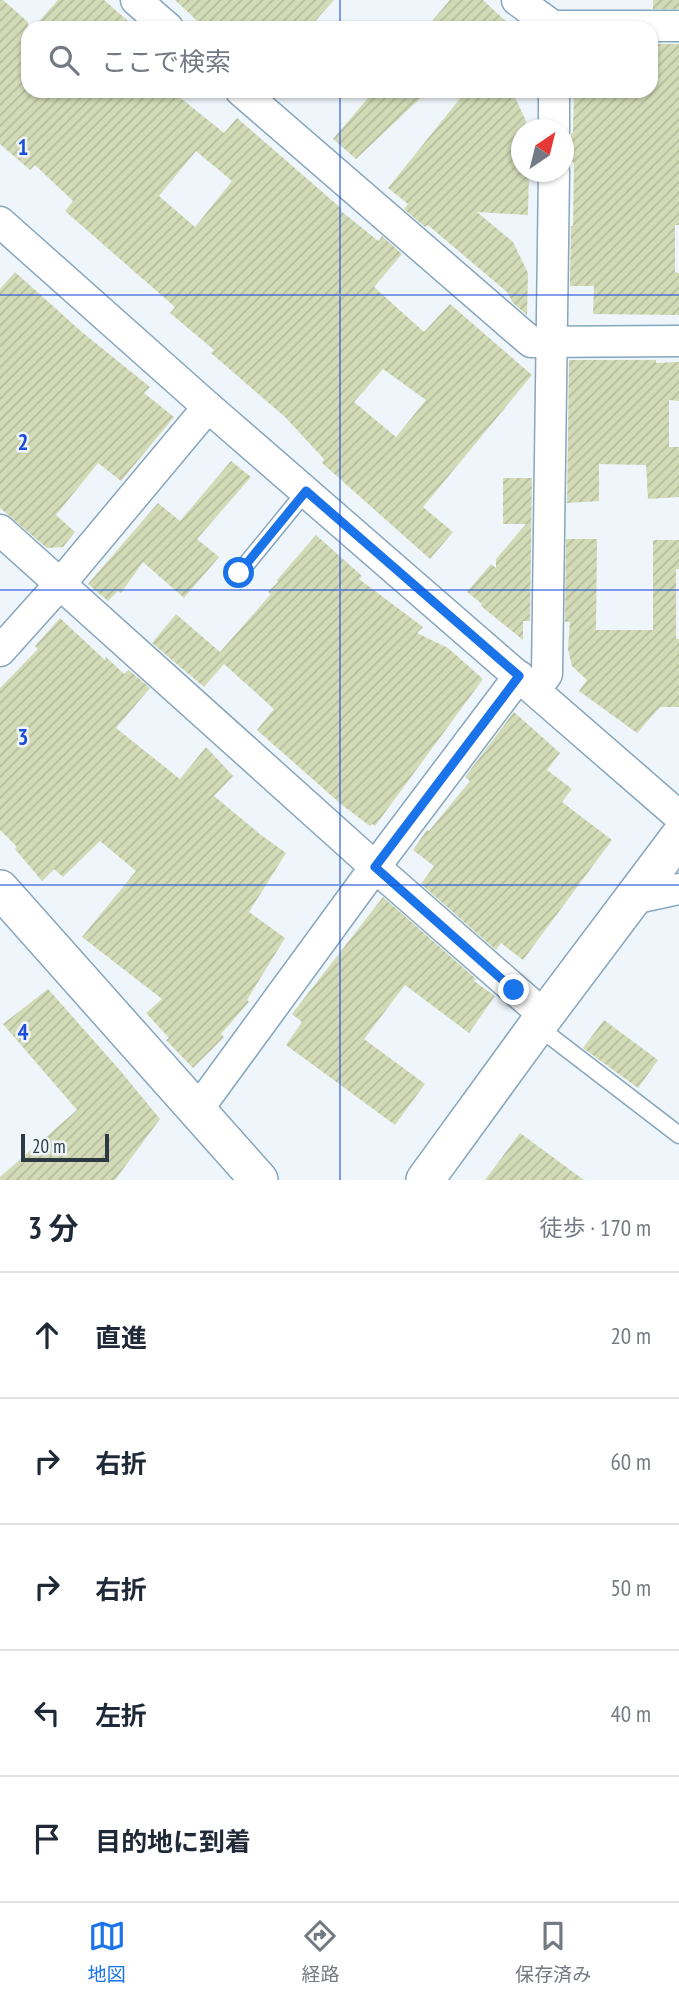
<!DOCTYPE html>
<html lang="ja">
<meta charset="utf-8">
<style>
:root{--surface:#fff;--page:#f6f6f7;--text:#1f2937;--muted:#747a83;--line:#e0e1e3;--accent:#1a73e8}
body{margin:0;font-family:"PT Sans Narrow","Noto Sans JP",sans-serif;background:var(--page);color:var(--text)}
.compass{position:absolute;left:511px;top:119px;width:63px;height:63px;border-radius:50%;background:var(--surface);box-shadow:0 2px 5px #0004;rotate:35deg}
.scale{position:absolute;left:21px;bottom:18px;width:88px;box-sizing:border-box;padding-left:7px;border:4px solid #2c3943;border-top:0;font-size:19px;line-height:24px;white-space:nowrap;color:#2c3943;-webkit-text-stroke:5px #eff6fb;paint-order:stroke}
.stop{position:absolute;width:21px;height:21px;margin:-16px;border:5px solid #1a73e8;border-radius:50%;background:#fff}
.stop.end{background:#1a73e8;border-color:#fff;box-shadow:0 2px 7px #0008}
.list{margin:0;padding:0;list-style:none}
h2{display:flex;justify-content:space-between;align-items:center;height:91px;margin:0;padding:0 28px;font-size:30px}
h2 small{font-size:23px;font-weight:400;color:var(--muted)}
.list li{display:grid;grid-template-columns:46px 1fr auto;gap:21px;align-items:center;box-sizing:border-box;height:126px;padding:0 28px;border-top:2px solid var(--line)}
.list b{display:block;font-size:26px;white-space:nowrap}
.list em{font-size:23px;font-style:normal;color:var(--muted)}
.icon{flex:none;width:38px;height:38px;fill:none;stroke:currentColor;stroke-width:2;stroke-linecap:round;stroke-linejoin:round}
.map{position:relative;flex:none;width:679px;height:1180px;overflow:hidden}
.search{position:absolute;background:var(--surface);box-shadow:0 2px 5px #0004;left:21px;right:21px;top:21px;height:77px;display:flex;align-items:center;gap:18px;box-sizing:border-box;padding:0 24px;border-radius:21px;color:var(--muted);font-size:26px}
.sheet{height:721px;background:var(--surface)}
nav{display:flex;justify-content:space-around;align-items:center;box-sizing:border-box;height:98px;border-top:2px solid var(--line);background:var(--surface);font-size:19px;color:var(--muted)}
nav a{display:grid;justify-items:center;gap:4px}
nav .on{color:var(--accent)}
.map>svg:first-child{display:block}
.building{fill:url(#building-hatch);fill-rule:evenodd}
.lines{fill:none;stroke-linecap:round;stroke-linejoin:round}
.service-casing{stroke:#86a6bd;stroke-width:19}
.minor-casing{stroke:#86a6bd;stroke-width:33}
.tertiary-casing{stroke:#86a6bd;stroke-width:40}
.service{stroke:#fff;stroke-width:16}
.minor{stroke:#fff;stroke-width:30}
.tertiary{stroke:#fff;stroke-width:37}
.route{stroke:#1a73e8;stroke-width:9}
.grid{fill:none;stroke:#1d4ed8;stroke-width:2;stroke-opacity:0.55}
.grid-label{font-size:23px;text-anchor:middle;font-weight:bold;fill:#1d4ed8;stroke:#eff6fb;stroke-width:5;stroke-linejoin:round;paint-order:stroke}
</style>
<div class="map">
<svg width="679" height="1180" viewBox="0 0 679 1180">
<defs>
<pattern id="building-hatch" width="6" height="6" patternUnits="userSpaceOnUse" patternTransform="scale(1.75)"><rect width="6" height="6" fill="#d3dab6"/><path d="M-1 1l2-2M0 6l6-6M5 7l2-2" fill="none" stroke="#b5bc9e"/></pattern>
</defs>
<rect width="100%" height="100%" fill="#eff6fb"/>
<g class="building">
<path d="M0,0H3L28,22V91H172L224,133L237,118L342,209L341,211L377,240L379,241L382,236L402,254L374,287L424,332L450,304L532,375L423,507L453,532L430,559L322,463L324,459L285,417L211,353L214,350L170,313L175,307L65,211L73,201L35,165L30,170L0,144ZM196,151L232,181L195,227L159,196ZM383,369L426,400L396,437L354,402Z"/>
<path d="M58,0H104L136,28H33Z"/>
<path d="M175,0H334L309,28H205Z"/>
<path d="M450,0H483L513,28H426Z"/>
<rect x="653" y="0" width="26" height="9"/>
<path d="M652,44H679V225H675V272L679,273V315L593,314L594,286H570L571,226H573L574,163L571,161V134L573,132L574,91H651Z"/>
<path d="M374,91H428L356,159L333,139Z"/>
<path d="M466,91H512L526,121L525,130H522V172H529L528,215L477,212L513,242L528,273L527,315L513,303L507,292L429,226L427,225L425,227L404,209L408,204L388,188Z"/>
<path d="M15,272L83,333L150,387L144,393L174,417L121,481L98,463L56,515L75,532L63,547L47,548L0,508V289Z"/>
<path d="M569,360H656V363L679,362V401L669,400V447H679V497L648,499L646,465L599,464V501L567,503Z"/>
<path d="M231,461L251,477L197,539L219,557L184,598L143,562L121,593L118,591L108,601L88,584L158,503L180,521Z"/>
<path d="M503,478H532L530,621H523V640L481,606L482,604L467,592L491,564L496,568V559L526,524H503Z"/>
<path d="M316,535L362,576L359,579L423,627L417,633L448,648L483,679L375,826L372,824L370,826L342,805L257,730L274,709L224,664L204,687L152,643L176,614L220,652L271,594L268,592L278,582L277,580Z"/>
<path d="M566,539H597L596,630H653V540H679V569H676V639H679V707H660L637,733L579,691L587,680L572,666L568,649L570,622H565Z"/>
<path d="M60,618L106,661L105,656L124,674L129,670L150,688L116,728L180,779L206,747L233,776L214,796L261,835L286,853L249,912L285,938L247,1000L249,1002L221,1034L224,1037L193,1068L166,1040L169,1038L146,1013L162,999L82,937L136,871L100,841L63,877L54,869L42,881L15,849L17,847L0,830V688L38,649L35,646Z"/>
<path d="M514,712L560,753L547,770L572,789L562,802L612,840L523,960L501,943L496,950L421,884L434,866L413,850L427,830L429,831L470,781L465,777Z"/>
<path d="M383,897L476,979L474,981L495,996L469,1033L405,985L364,1039L425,1084L395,1125L286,1045L302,1022L292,1014Z"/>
<path d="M48,989L118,1068L160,1119L115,1180H0V1177L77,1110L3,1024Z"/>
<path d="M604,1020L658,1060L638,1088L583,1048Z"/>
<path d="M520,1133L584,1180H485Z"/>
</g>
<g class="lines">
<defs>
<g id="service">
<path d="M239,573L306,491"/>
<path d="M537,1026L679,1135"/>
</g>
<g id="minor">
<path d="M136,0L168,28"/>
<path d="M517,0L553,26H679"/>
<path d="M241,91L531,342L679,341"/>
<path d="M554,130V91"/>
<path d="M0,222L208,407L679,816"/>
<path d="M0,530L375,867L545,1016"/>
<path d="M0,651L61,583L208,407"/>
<path d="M535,690L547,674L554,172"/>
<path d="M632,899L679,889"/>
<path d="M198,1109L375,867L519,676"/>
</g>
<g id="tertiary">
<path d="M0,889L259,1180"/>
<path d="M425,1180L537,1026L679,837"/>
</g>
</defs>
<use href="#service" class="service-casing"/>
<use href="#minor" class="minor-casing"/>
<use href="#tertiary" class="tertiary-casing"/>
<use href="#service" class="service"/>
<use href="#minor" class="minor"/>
<use href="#tertiary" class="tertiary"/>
</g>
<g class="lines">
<path class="route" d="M239,573L306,491L519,676L375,867L514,990"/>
</g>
<path class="grid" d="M340,0V28M340,91V1180M0,295H679M0,590H679M0,885H679"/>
<g class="grid-label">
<text x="23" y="155">1</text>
<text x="23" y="450">2</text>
<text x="23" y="745">3</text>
<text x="23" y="1040">4</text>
</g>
</svg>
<svg class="compass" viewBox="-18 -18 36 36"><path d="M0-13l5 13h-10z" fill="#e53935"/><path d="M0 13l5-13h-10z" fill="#747a83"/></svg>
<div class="scale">20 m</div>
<div class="stop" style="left:239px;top:573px"></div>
<div class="stop end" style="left:514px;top:990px"></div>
<div class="search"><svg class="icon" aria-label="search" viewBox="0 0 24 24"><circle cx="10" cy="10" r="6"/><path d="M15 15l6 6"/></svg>ここで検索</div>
</div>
<section class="sheet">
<h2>3 分<small>徒歩 · 170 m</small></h2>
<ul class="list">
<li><svg class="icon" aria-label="ahead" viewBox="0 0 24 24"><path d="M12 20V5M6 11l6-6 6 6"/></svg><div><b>直進</b></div><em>20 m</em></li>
<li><svg class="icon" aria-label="right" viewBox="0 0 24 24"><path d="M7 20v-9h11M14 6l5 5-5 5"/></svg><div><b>右折</b></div><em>60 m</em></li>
<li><svg class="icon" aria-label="right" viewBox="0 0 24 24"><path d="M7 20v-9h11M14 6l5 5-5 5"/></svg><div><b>右折</b></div><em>50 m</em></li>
<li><svg class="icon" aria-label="left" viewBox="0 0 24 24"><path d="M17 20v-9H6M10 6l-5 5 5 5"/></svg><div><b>左折</b></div><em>40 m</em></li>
<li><svg class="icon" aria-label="arrive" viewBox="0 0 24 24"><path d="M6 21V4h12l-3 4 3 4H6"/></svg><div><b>目的地に到着</b></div></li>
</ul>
</section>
<nav>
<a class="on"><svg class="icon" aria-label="map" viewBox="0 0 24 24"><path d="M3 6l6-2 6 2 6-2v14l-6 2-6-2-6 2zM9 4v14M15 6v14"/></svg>地図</a>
<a><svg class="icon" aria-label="directions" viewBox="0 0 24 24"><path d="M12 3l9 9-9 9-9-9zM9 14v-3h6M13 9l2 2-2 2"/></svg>経路</a>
<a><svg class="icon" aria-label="saved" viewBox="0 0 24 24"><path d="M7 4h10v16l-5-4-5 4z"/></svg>保存済み</a>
</nav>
